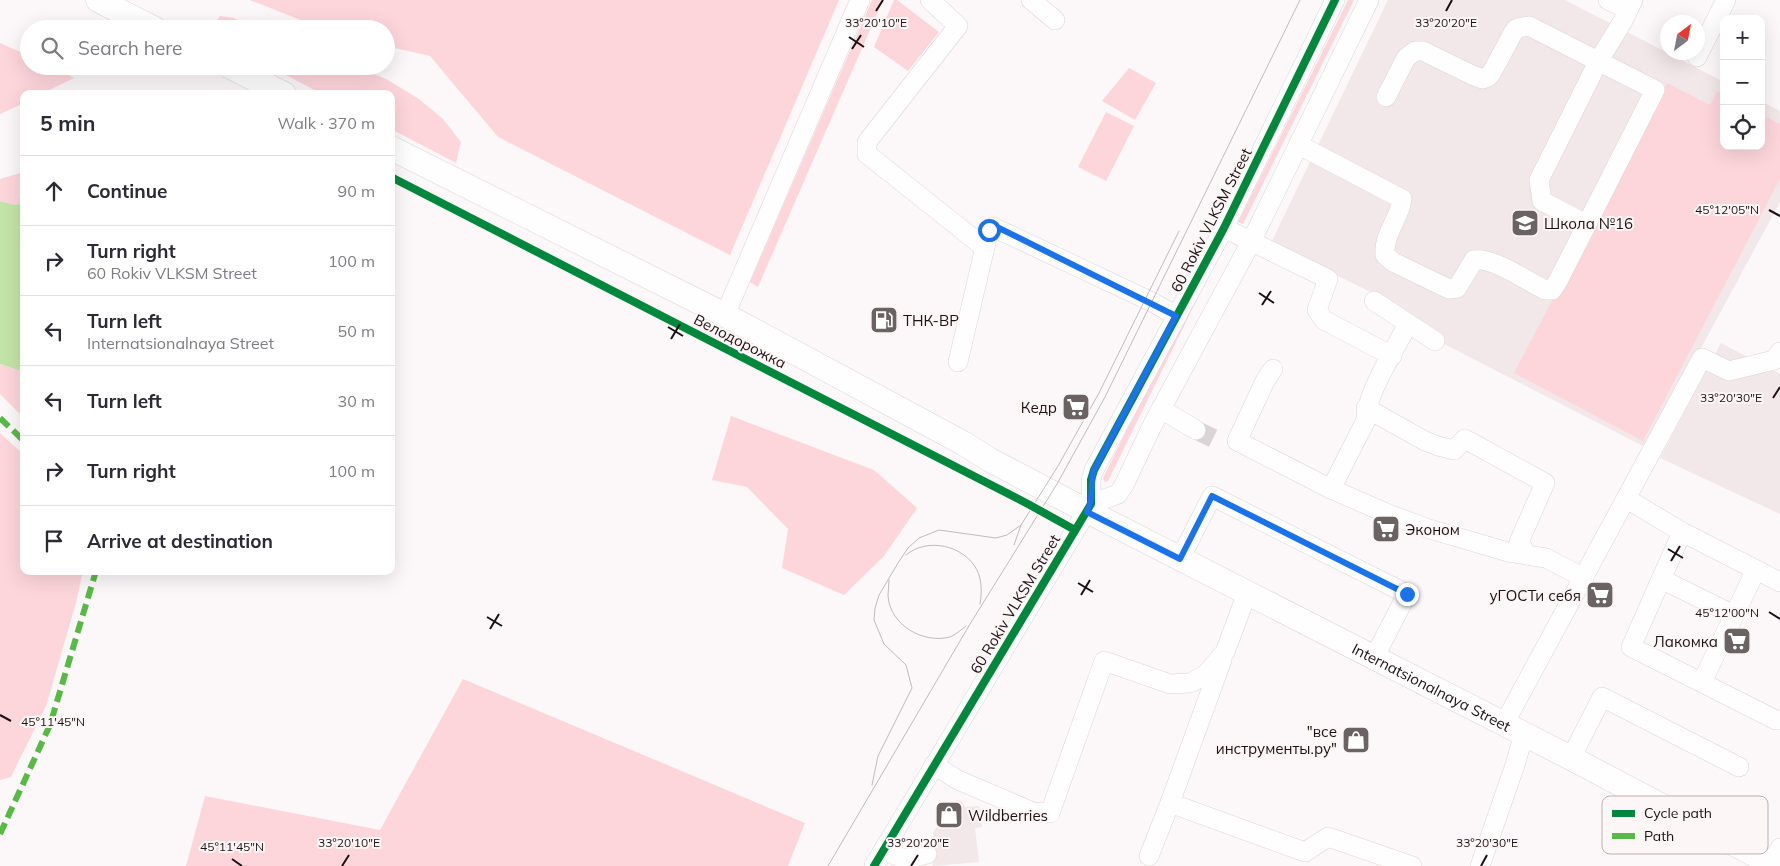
<!DOCTYPE html>
<meta charset="utf-8">
<style>
:root{--surface:#fff;--page:#f7f7f7;--text:#2b2b33;--muted:#7c7c81;--line:#e1e1e2}
body{margin:0;font-family:Mulish,sans-serif;background:var(--page);color:var(--text)}
.controls{position:absolute;right:15px;top:15px;display:grid;overflow:hidden;border-radius:10px;box-shadow:0 5px 20px #0002}
.controls button{width:45px;height:45px;display:grid;place-items:center;padding:0;border:0;border-bottom:1px solid var(--line);background:var(--surface);color:var(--text);font:25px sans-serif}
.compass{position:absolute;left:1660px;top:15px;width:45px;height:45px;border-radius:50%;background:var(--surface);box-shadow:0 5px 20px #0002;rotate:32deg}
.stop{position:absolute;width:15px;height:15px;margin:-11px;border:4px solid #1a73e8;border-radius:50%;background:#fff}
.stop.end{background:#1a73e8;border-color:#fff;box-shadow:0 1px 5px #0008}
.list{margin:0;padding:0;list-style:none}
h2{display:flex;justify-content:space-between;align-items:center;height:65px;margin:0;padding:0 20px;font-size:21px}
h2 small{font-size:16px;font-weight:400;color:var(--muted)}
.list li{display:grid;grid-template-columns:32px 1fr auto;gap:15px;align-items:center;box-sizing:border-box;height:70px;padding:0 20px;border-top:1px solid var(--line)}
.list b{display:block;font-size:19px;white-space:nowrap}
.list p{margin:0;font-size:16px;white-space:nowrap;color:var(--muted)}
.list em{font-size:16px;font-style:normal;color:var(--muted)}
.icon{flex:none;width:28px;height:28px;fill:none;stroke:currentColor;stroke-width:2;stroke-linecap:round;stroke-linejoin:round}
.map{position:relative;flex:none;width:1780px;height:866px;overflow:hidden}
.search{position:absolute;background:var(--surface);box-shadow:0 5px 20px #0002;left:20px;top:20px;width:375px;height:55px;display:flex;align-items:center;gap:12px;box-sizing:border-box;padding:0 18px;border-radius:28px;color:var(--muted);font-size:19px}
.panel{position:absolute;background:var(--surface);box-shadow:0 5px 20px #0002;left:20px;top:90px;width:375px;height:485px;border-radius:10px}
.map>svg:first-child{display:block}
.built{fill:#f2e7e9}
.green{fill:#fdd6dc}
.water{fill:#c3e4a8}
.lines{fill:none;stroke-linecap:round;stroke-linejoin:round}
.minor-tunnel{stroke:#dad4d6;stroke-width:19;stroke-dasharray:19 9;stroke-linecap:butt}
.minor-casing{stroke:#ddd4d5;stroke-width:20}
.major-casing{stroke:#ddd4d5;stroke-width:25}
.minor{stroke:#fffefe;stroke-width:19}
.major{stroke:#fffefe;stroke-width:24}
.tram{stroke:#bebcbc;stroke-width:1}
.quiet{stroke:#58b947;stroke-width:6;stroke-dasharray:12 6;stroke-linecap:butt}
.cycleway-casing{stroke:#fdf6f7;stroke-width:11}
.cycleway{stroke:#00873e;stroke-width:8}
.route{stroke:#1a73e8;stroke-width:6}
.ticks{fill:none;stroke:#1c1113;stroke-width:2}
.labels{text-anchor:middle;dominant-baseline:central;stroke-width:4;stroke-linejoin:round;paint-order:stroke}
.street-label{font-size:15px;fill:#1c1113;stroke:#fdf6f7}
.poi-label{font-size:15px;fill:#1c1113;stroke:#fdf6f7;text-anchor:start}
.key{fill:#fdf6f7;stroke:#bab1b3;stroke-width:1}
.key-label{font-size:14px;fill:#1c1113}
.ticks-label{font-size:12px;text-anchor:middle;fill:#1c1113;stroke:#fdf6f7;stroke-width:4;stroke-linejoin:round;paint-order:stroke}
</style>
<div class="map">
<svg width="1780" height="866" viewBox="0 0 1780 866">
<rect width="100%" height="100%" fill="#fcf7f8"/>
<g class="built">
<path d="M1388,0H1565L1724,82V146H1761V101L1780,111V202L1647,448L1442,343L1387,300L1271,243Z"/>
<path d="M1721,343L1780,374V514L1660,458Z"/>
<path d="M956,800L961,801L965,807L979,806L982,827L975,828L979,862L933,866L932,857L935,856L933,833L947,810L952,809L951,805Z"/>
</g>
<g class="green">
<path d="M250,0H839L730,255L498,137L430,56L386,46V29H323Z"/>
<path d="M872,0H883L758,287L750,282Z"/>
<path d="M894,0H897L939,32L908,71L874,47Z"/>
<path d="M1348,0H1354L1243,224L1238,222Z"/>
<path d="M220,16L234,18L255,29H215L214,25Z"/>
<path d="M0,43L29,56V66H50L74,78L41,94H24V103L0,114Z"/>
<path d="M269,66H355L388,80L419,99L443,119L461,142L456,163L391,129V94H322Z"/>
<path d="M1129,68L1156,83L1135,120L1102,101Z"/>
<path d="M1667,83L1710,105L1717,91L1724,94V146H1761V114L1780,124V179L1643,441L1514,373Z"/>
<path d="M1106,112L1134,126L1106,181L1078,167Z"/>
<path d="M24,172V202L16,205L0,201V179Z"/>
<path d="M1222,238L1226,240L1108,481L1105,482L1103,478Z"/>
<path d="M0,364L24,372V418L0,394Z"/>
<path d="M731,416L874,470L917,508L884,556L844,595L782,568L788,529L747,487L712,480Z"/>
<path d="M0,433L24,455V571H83L76,603L46,706L11,777L0,780Z"/>
<path d="M463,679L805,823L788,866H186L205,796L380,830Z"/>
</g>
<path class="water" d="M0,201L16,205L24,202V372L0,364Z"/>
<g class="lines">
<path class="minor-tunnel" d="M1196,430L1221,442"/>
<defs>
<g id="minor">
<path d="M930,0L958,26L867,142V154L985,248"/>
<path d="M1031,0L1055,20"/>
<path d="M1608,0L1628,10"/>
<path d="M1697,57L1726,0"/>
<path d="M1299,145L1402,199C1400,218 1383,235 1385,255L1393,262L1449,289L1457,288L1474,260C1493,257 1527,281 1545,290H1552L1558,281L1655,90L1529,26L1517,28L1513,33L1492,72L1488,77L1483,79L1472,75L1423,51H1415L1406,58L1386,97"/>
<path d="M1586,224L1542,201L1539,180L1599,60L1623,21L1633,0"/>
<path d="M1224,228L1328,279L1317,310L1324,320L1392,356"/>
<path d="M1374,301L1435,341"/>
<path d="M725,315L860,0"/>
<path d="M958,362L989,230L993,227L1152,302L1177,316"/>
<path d="M1273,369L1265,381L1237,441L1331,489L1386,513L1426,528L1508,552L1546,558L1584,578"/>
<path d="M1366,408L1425,441L1438,446L1454,450L1465,439L1545,483L1519,542L1527,555"/>
<path d="M1161,409L1196,430"/>
<path d="M1331,489L1366,420C1365,396 1396,347 1408,324"/>
<path d="M1627,499L1682,532"/>
<path d="M1091,504L1118,494L1124,485L1153,424L1251,242L1369,0"/>
<path d="M1180,559L1212,496L1407,594L1374,658"/>
<path d="M1661,579L1734,615"/>
<path d="M1780,582L1682,532L1631,647L1776,720H1780"/>
<path d="M1702,682L1756,570"/>
<path d="M1504,724L1702,358L1729,371L1774,360L1780,352"/>
<path d="M1571,758L1602,697L1739,767"/>
<path d="M934,765L958,780L1033,812L1050,813L1104,661L1170,684L1190,683L1205,675L1225,652L1247,593"/>
<path d="M1170,803L1305,852L1328,837L1412,866"/>
<path d="M884,849C904,861 905,860 927,854"/>
<path d="M1149,856L1170,803L1222,660"/>
<path d="M1772,864L1780,848"/>
<path d="M874,866L1091,504V480L1094,470L1224,228L1335,0"/>
<path d="M1480,866L1515,765L1524,734"/>
</g>
<g id="major">
<path d="M98,0L155,29"/>
<path d="M229,66L284,94"/>
<path id="s1" d="M391,148L725,315L963,443L990,460L1087,511L1571,758L1776,866"/>
</g>
</defs>
<use href="#minor" class="minor-casing"/>
<use href="#major" class="major-casing"/>
<use href="#minor" class="minor"/>
<use href="#major" class="major"/>
<g class="tram">
<path d="M1014,545L1021,525L1058,466L1099,393L1179,231"/>
<path d="M906,555C927,537 964,545 977,570C982,581 982,592 980,604"/>
<path d="M889,580C889,585 888,591 888,596C890,625 923,644 950,637C955,635 961,630 966,626"/>
<path d="M872,785L878,756L912,688L906,665L884,644L874,620L875,608L879,595L898,563L908,548L919,538L939,530L996,538L1007,535L1021,525"/>
<path d="M828,866L970,624L1057,484L1105,397L1300,0"/>
</g>
<g class="quiet">
<path d="M0,418L24,441"/>
<path d="M0,834L50,725L96,571"/>
</g>
<defs>
<g id="cycleway">
<path d="M391,177L1028,504L1075,530"/>
<path d="M874,866L1091,504V480L1094,470L1224,228L1335,0"/>
</g>
</defs>
<use href="#cycleway" class="cycleway-casing"/>
<use href="#cycleway" class="cycleway"/>
</g>
<g class="lines">
<path class="route" d="M989,230L994,227L999,228L1176,316L1094,470C1090,484 1094,499 1087,512L1180,559L1212,496L1407,594"/>
</g>
<path class="ticks" d="M876,11L883,0M1446,11L1452,0M849,37L864,47M852,49L861,35M1769,210L1780,216M1259,293L1274,303M1262,305L1271,291M668,327L683,336M671,339L680,324M1773,398L1780,387M1668,549L1683,558M1671,561L1680,546M1078,583L1093,592M1081,595L1090,580M1769,612L1780,619M487,617L502,626M490,629L499,614M0,715L11,721M232,859L242,866M342,866L349,855M911,866L918,855M1481,866L1487,855"/>
<defs>
<symbol id="school-square" viewBox="-11 -11 22 22"><rect x="-9" y="-9" width="18" height="18" rx="4" fill="#6a6263" stroke="#fdf6f7"/><path d="M0-5L7-2L0 1L-7-2ZM-4 1L0 2.5L4 1V4Q0 6-4 4Z" fill="#fff"/></symbol>
<symbol id="fuel-square" viewBox="-11 -11 22 22"><rect x="-9" y="-9" width="18" height="18" rx="4" fill="#6a6263" stroke="#fdf6f7"/><path d="M-5.5-6h7V0h2V4h1.3V-2.5L3-4.5l.8-.8L6-3V5H2.5V1h-1V6h-7ZM-4.2-4.7v3.2H.2V-4.7Z" fill="#fff"/></symbol>
<symbol id="supermarket-square" viewBox="-11 -11 22 22"><rect x="-9" y="-9" width="18" height="18" rx="4" fill="#6a6263" stroke="#fdf6f7"/><path d="M-6-5.5h2.5l.6 2H6L4.5 2H-2.5L-4.4-4H-6ZM-1.5 3.2a1.3 1.3 0 1 0 .1 0ZM3 3.2a1.3 1.3 0 1 0 .1 0Z" fill="#fff"/></symbol>
<symbol id="shop-square" viewBox="-11 -11 22 22"><rect x="-9" y="-9" width="18" height="18" rx="4" fill="#6a6263" stroke="#fdf6f7"/><path d="M-5-2.5h2.3a2.7 3.5 0 0 1 5.4 0H5L5.5 6h-11ZM-1.5-2.5h3a1.5 2.3 0 0 0-3 0Z" fill="#fff"/></symbol>
</defs>
<g fill-rule="evenodd">
<use href="#school-square" x="1509" y="207" width="32" height="32"/>
<use href="#fuel-square" x="868" y="304" width="32" height="32"/>
<use href="#supermarket-square" x="1060" y="391" width="32" height="32"/>
<use href="#supermarket-square" x="1370" y="513" width="32" height="32"/>
<use href="#supermarket-square" x="1584" y="579" width="32" height="32"/>
<use href="#supermarket-square" x="1721" y="625" width="32" height="32"/>
<use href="#shop-square" x="1340" y="724" width="32" height="32"/>
<use href="#shop-square" x="933" y="799" width="32" height="32"/>
</g>
<g class="labels">
<g class="street-label">
<text transform="translate(1211 220) rotate(-63)">60 Rokiv VLKSM Street</text>
<text transform="translate(740 341) rotate(27)">Велодорожка</text>
<text transform="translate(1015 604) rotate(-59)">60 Rokiv VLKSM Street</text>
<text stroke="none"><textPath href="#s1" startOffset="1172">Internatsionalnaya Street</textPath></text>
</g>
<g class="poi-label">
<text x="1544" y="223">Школа №16</text>
<text x="903" y="320">ТНК-ВР</text>
<text x="1057" y="407" text-anchor="end">Кедр</text>
<text x="1405" y="529">Эконом</text>
<text x="1581" y="595" text-anchor="end">уГОСТи себя</text>
<text x="1718" y="641" text-anchor="end">Лакомка</text>
<text x="1337" y="731" text-anchor="end">"все<tspan x="1337" dy="17">инструменты.ру"</tspan></text>
<text x="968" y="815">Wildberries</text>
</g>
</g>
<rect x="1602" y="796" width="166" height="58" rx="8" class="key"/>
<rect x="1612" y="810" width="23" height="7" fill="#00873e"/>
<rect x="1612" y="833" width="23" height="6" fill="#58b947"/>
<g class="key-label">
<text x="1644" y="818">Cycle path</text>
<text x="1644" y="841">Path</text>
</g>
<g class="ticks-label">
<text x="876" y="27">33°20'10"E</text>
<text x="1446" y="27">33°20'20"E</text>
<text x="1727" y="214">45°12'05"N</text>
<text x="1731" y="402">33°20'30"E</text>
<text x="1727" y="617">45°12'00"N</text>
<text x="53" y="726">45°11'45"N</text>
<text x="349" y="847">33°20'10"E</text>
<text x="918" y="847">33°20'20"E</text>
<text x="1487" y="847">33°20'30"E</text>
<text x="232" y="851">45°11'45"N</text>
</g>
</svg>
<div class="controls">
<button>+</button>
<button>−</button>
<button><svg class="icon" aria-label="locate" viewBox="0 0 24 24"><circle cx="12" cy="12" r="6"/><path d="M12 2v4M12 18v4M2 12h4M18 12h4"/></svg></button>
</div>
<svg class="compass" viewBox="-18 -18 36 36"><path d="M0-13l5 13h-10z" fill="#e53935"/><path d="M0 13l5-13h-10z" fill="#7c7c81"/></svg>
<div class="stop" style="left:989px;top:230px"></div>
<div class="stop end" style="left:1407px;top:594px"></div>
<div class="search"><svg class="icon" aria-label="search" viewBox="0 0 24 24"><circle cx="10" cy="10" r="6"/><path d="M15 15l6 6"/></svg>Search here</div>
<section class="panel">
<h2>5 min<small>Walk · 370 m</small></h2>
<ul class="list">
<li><svg class="icon" aria-label="ahead" viewBox="0 0 24 24"><path d="M12 20V5M6 11l6-6 6 6"/></svg><div><b>Continue</b></div><em>90 m</em></li>
<li><svg class="icon" aria-label="right" viewBox="0 0 24 24"><path d="M7 20v-9h11M14 6l5 5-5 5"/></svg><div><b>Turn right</b><p>60 Rokiv VLKSM Street</p></div><em>100 m</em></li>
<li><svg class="icon" aria-label="left" viewBox="0 0 24 24"><path d="M17 20v-9H6M10 6l-5 5 5 5"/></svg><div><b>Turn left</b><p>Internatsionalnaya Street</p></div><em>50 m</em></li>
<li><svg class="icon" aria-label="left" viewBox="0 0 24 24"><path d="M17 20v-9H6M10 6l-5 5 5 5"/></svg><div><b>Turn left</b></div><em>30 m</em></li>
<li><svg class="icon" aria-label="right" viewBox="0 0 24 24"><path d="M7 20v-9h11M14 6l5 5-5 5"/></svg><div><b>Turn right</b></div><em>100 m</em></li>
<li><svg class="icon" aria-label="arrive" viewBox="0 0 24 24"><path d="M6 21V4h12l-3 4 3 4H6"/></svg><div><b>Arrive at destination</b></div></li>
</ul>
</section>
</div>
